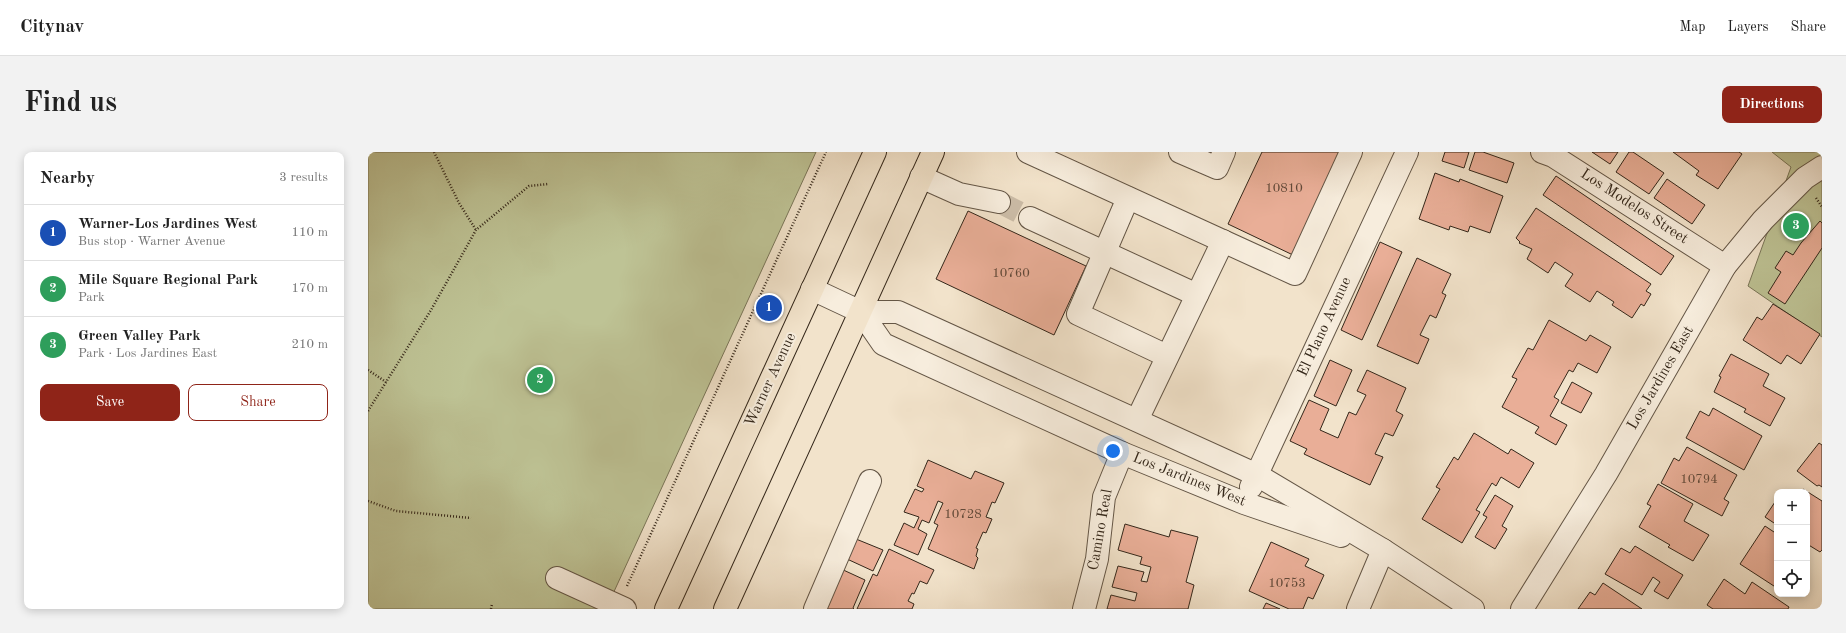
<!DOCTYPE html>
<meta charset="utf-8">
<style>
:root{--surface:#fff;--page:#f2f2f2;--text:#222;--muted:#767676;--line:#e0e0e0;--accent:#8f2418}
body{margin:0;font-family:"Old Standard TT",serif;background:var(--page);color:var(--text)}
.controls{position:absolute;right:12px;bottom:12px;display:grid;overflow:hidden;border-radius:8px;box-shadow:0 2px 10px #0003}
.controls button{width:36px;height:36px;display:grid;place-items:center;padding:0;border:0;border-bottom:1px solid var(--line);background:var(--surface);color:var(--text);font:20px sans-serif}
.you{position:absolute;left:745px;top:299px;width:14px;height:14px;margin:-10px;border:3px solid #fff;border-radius:50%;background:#1a73e8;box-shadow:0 0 0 6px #1a73e833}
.badge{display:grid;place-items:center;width:26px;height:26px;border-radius:50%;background:var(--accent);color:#fff;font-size:13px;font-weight:700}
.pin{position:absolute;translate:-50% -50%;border:2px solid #fff;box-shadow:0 1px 4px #0006}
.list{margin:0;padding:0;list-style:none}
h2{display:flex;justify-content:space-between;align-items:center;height:52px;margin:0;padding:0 16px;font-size:17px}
h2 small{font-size:13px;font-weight:400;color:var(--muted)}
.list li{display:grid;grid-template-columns:26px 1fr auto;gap:12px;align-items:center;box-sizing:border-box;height:56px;padding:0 16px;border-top:1px solid var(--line)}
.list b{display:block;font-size:15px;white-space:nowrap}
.list p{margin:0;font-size:13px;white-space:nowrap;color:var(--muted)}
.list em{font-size:13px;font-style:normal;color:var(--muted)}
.actions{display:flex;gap:8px;padding:12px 16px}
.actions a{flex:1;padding:9px 0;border:1px solid var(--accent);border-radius:8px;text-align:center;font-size:14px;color:var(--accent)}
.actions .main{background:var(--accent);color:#fff}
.icon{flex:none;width:22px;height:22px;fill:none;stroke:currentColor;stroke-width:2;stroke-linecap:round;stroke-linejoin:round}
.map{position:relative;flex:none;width:1454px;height:457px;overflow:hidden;border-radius:8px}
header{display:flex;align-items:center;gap:24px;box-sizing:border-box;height:56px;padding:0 20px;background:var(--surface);border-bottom:1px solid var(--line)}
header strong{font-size:19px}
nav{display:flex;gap:22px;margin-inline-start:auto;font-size:14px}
.intro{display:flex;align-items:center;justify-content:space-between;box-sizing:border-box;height:96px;padding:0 24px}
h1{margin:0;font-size:28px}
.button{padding:10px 18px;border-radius:8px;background:var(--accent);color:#fff;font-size:14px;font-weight:700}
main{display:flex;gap:24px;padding:0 24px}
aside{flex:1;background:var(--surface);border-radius:8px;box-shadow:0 2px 10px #0003}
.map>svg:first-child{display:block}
.green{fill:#bec395;stroke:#797558}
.building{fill:#e9ae97;stroke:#34271a}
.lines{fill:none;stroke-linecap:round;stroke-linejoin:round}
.minor-tunnel{stroke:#ccbda8;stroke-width:22;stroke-dasharray:22 11;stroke-linecap:butt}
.minor-casing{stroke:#645646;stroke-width:24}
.major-casing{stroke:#34271a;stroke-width:24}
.path{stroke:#34271a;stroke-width:2.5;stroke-dasharray:1 2;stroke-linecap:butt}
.minor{stroke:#f7eddd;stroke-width:22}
.major{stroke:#f2e3cb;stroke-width:22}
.labels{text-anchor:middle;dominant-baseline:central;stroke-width:4;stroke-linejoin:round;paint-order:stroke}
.number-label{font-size:13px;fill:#614939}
.street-label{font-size:15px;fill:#34271a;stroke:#f7eddd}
</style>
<header>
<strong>Citynav</strong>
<nav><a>Map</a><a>Layers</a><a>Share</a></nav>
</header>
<div class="intro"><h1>Find us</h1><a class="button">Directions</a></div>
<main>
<aside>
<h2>Nearby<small>3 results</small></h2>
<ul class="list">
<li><span class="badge" style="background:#1a4fb4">1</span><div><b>Warner-Los Jardines West</b><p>Bus stop · Warner Avenue</p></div><em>110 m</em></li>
<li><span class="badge" style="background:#2e9e5b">2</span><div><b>Mile Square Regional Park</b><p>Park</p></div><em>170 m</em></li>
<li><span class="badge" style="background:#2e9e5b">3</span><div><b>Green Valley Park</b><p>Park · Los Jardines East</p></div><em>210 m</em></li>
</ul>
<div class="actions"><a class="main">Save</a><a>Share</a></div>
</aside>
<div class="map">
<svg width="1454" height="457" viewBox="0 0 1454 457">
<rect width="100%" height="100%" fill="#f2e3cb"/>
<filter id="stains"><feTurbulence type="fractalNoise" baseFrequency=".005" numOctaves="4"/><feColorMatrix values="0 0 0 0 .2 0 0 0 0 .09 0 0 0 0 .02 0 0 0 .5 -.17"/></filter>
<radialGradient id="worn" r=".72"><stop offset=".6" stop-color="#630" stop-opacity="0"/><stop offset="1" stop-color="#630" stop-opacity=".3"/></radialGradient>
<g class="green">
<path d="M0,0H448L238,457H0Z"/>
<path d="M1404,0H1454V185L1380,134L1423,15Z"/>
</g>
<g class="building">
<path d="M894,0H973L925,103L860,72Z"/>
<path d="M1077,0H1101L1096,16L1074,9Z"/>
<path d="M1107,0H1115L1146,11L1139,31L1101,18Z"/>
<path d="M1224,0H1250L1242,12Z"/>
<path d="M1261,0H1265L1296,21L1281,42L1248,20Z"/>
<path d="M1305,0H1371L1374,2L1350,37L1328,23L1331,19Z"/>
<path d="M1067,21L1091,30L1092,27L1135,44L1122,81L1102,74L1100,80L1082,74L1081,78L1051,67Z"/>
<path d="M1188,24L1306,104L1293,123L1175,43Z"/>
<path d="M1299,27L1337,53L1324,72L1286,46Z"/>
<path d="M1168,56L1283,132L1278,139L1283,142L1276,154L1273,152L1264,166L1244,153L1246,150L1229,139L1222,150L1197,134L1205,122L1187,110L1180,121L1159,107L1164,97L1151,91L1152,90L1148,86Z"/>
<path d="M600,59L718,114L686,183L568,127Z"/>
<path d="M1452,69L1454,71V96L1417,152L1400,141L1413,120L1407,116L1418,99L1425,103L1433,91Z"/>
<path d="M1012,90L1034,100L994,188L973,178Z"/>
<path d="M1049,106L1083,122L1074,141L1078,143L1068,166L1062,163L1052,183L1061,187L1050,212L1009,194Z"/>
<path d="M1405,152L1452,182L1433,212L1419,203L1413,212L1375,188L1389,165L1394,168Z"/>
<path d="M1181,168L1218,189L1222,183L1243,195L1229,221L1210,211L1205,220L1201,218L1186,245L1191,248L1182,264L1199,273L1188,293L1167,281L1171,275L1134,255L1149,227L1144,225L1160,196L1165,198Z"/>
<path d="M1363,202L1401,222L1395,234L1417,246L1402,274L1376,260L1378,257L1346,240L1353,225L1351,224Z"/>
<path d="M962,208L984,218L968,254L946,244Z"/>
<path d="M999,218L1038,236L1028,259L1035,263L1025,284L1017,281L1007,302L1015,305L1002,333L936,302L939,297L922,289L941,248L961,257L952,278L970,286L981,260L988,263L998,243L989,239Z"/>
<path d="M1204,230L1224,241L1213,261L1193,251Z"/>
<path d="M1345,256L1394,284L1376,318L1318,286L1332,259L1341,264Z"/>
<path d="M1106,281L1140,302L1143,297L1166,311L1151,336L1133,325L1128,334L1124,331L1108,358L1112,360L1094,391L1054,367L1072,337L1068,335L1086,305L1090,308Z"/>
<path d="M1451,291L1454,293V335L1451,333L1449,334L1429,319Z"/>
<path d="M1319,295L1369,323L1356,347L1361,350L1354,364L1293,331L1306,306L1311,309Z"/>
<path d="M560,308L603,327L607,319L636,331L627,351L624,350L618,365L624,367L618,381L615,380L608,396L610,397L608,404L610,406L606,417L560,397L570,373L566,371L575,351L570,349L561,371L554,368L550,377L559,382L550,403L526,393L536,371L546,376L551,365L536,360L547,337L554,340L556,337L549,334Z"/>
<path d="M1290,332L1325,352L1316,369L1341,383L1325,409L1300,395L1302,393L1271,375L1283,354L1279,352Z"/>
<path d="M1435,337L1454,349V398L1452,400L1439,392V340H1433Z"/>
<path d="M1127,343L1145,354L1134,374L1139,377L1127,397L1107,385L1119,365L1115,363Z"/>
<path d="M1409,347V373L1397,365Z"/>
<path d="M757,372L801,385L803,378L830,385L818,430L826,433L820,457H739L743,443L767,449L769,441L744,435L750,414L776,420L773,429L779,430L783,415L772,412L774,405L750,398Z"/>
<path d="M1397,374L1409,382V436L1372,412Z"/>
<path d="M488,387L515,398L505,419L479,407Z"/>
<path d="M903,390L941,407L937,414L956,423L945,447L940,445L935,457H921L881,439Z"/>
<path d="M1267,394L1315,423L1300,447L1286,439L1292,430L1285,425L1274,443L1237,422L1253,396L1262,401Z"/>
<path d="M521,397L566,418L559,432L552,429L546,442L544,441L540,449L546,452L544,457H489L505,422L509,424Z"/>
<path d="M471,416L497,428L485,456L486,457H449Z"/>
<path d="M1356,427L1377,442L1384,430L1421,455L1420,457H1345L1339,453Z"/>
<path d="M1235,431L1274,457H1210L1222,440L1227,443Z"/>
<path d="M898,451L912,457H895Z"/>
</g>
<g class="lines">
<path class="minor-tunnel" d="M631,50L662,66"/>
<defs>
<g id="minor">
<path d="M660,0L927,122L983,0"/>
<path d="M812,0L849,16L856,0"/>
<path d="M1174,0L1185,4L1357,114"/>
<path d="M553,25L591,42L631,50"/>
<path d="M760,46L710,162L799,204"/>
<path d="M662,66L829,143"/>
<path d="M444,137L493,160H530L889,323L1015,398L1105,457"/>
<path d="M493,160L515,192L754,301L876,351L973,384"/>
<path d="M769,268L855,89"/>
<path d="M883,335L1039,0"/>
<path d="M189,426L257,457"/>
<path d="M447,457L502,329"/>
<path d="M716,457L729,407L736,345L754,301"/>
<path d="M990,457L1015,398"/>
<path d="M1154,457L1238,322L1357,114L1395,68L1437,26L1454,15"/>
</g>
<g id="major">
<path d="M298,457L507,0"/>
<path d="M357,457L565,0"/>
</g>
</defs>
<use href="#minor" class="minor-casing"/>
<use href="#major" class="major-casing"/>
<g class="path">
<path d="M66,0L91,51L108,78"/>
<path d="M1448,46L1454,55"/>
<path d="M0,218L18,230"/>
<path d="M0,259L63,158L108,78L161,34L180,32"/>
<path d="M0,349L28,359L103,366"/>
<path d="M259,434L458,0"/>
<path d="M123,457L124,452"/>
</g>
<use href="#minor" class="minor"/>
<use href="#major" class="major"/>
</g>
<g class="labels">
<g class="number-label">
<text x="916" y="36">10810</text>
<text x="643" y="121">10760</text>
<text x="1331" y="327">10794</text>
<text x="595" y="362">10728</text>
<text x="919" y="431">10753</text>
</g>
<g class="street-label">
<text transform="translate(1266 55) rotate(33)">Los Modelos Street</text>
<text transform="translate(957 175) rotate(-65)">El Plano Avenue</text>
<text transform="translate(1293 226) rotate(-60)">Los Jardines East</text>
<text transform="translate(403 228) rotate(-65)">Warner Avenue</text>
<text transform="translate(821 328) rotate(22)">Los Jardines West</text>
<text transform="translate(733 378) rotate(-80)">Camino Real</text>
</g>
</g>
<rect width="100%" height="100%" filter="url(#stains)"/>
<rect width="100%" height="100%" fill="url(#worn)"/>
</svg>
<div class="controls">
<button>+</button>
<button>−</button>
<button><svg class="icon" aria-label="locate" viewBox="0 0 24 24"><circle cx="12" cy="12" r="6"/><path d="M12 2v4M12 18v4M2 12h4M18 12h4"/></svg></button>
</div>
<div class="you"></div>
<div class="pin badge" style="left:401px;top:156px;background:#1a4fb4">1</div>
<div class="pin badge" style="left:172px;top:228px;background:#2e9e5b">2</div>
<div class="pin badge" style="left:1428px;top:74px;background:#2e9e5b">3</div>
</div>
</main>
